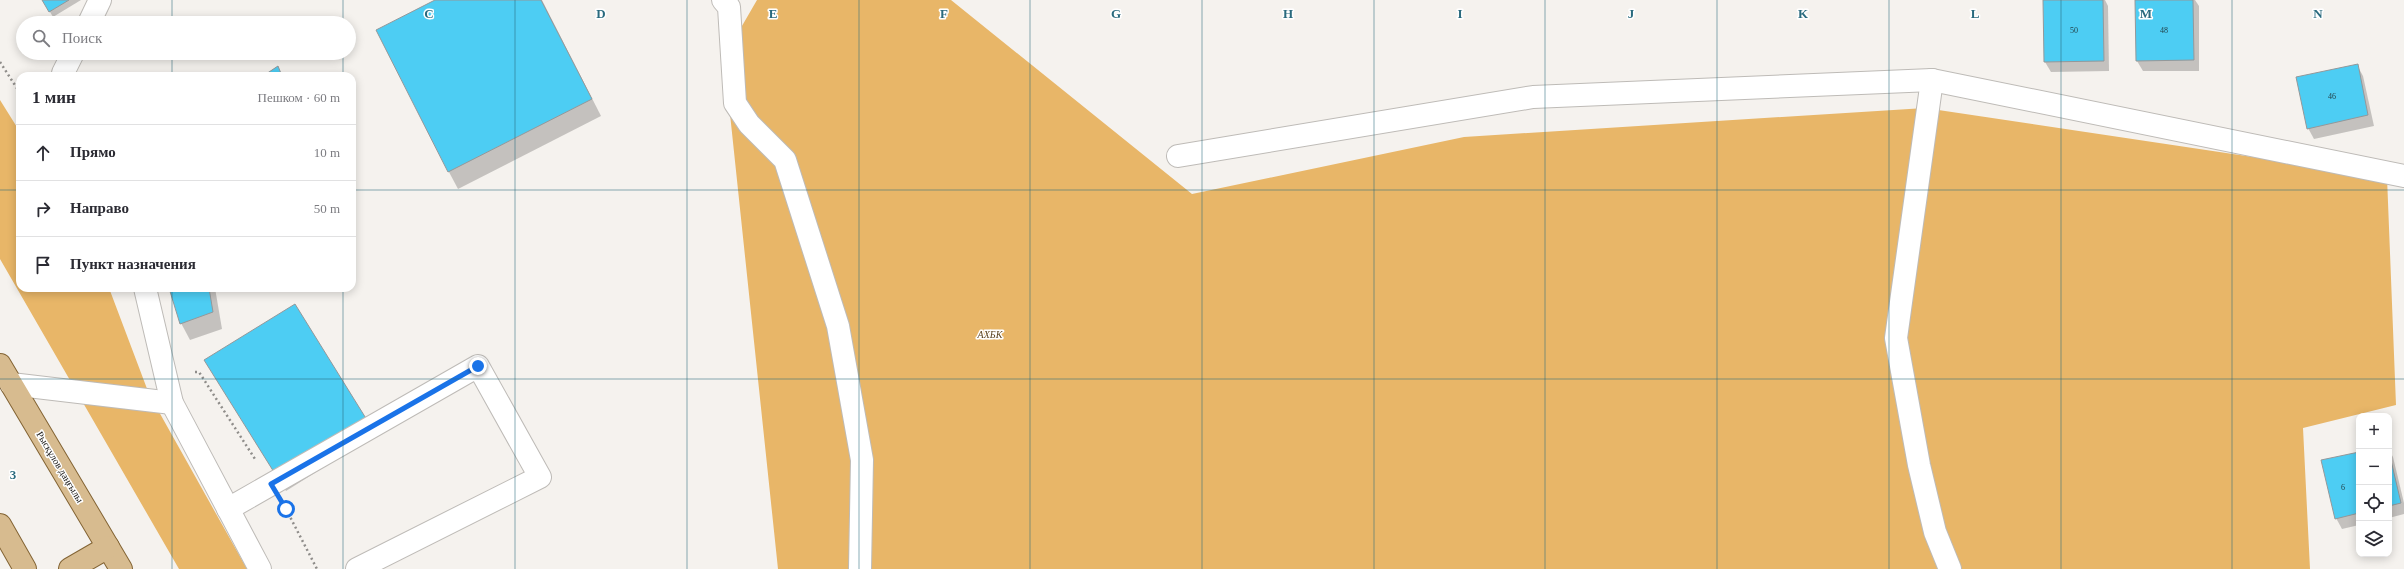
<!DOCTYPE html>
<html lang="ru">
<meta charset="utf-8">
<style>
:root{--surface:#fff;--page:#f7f7f7;--text:#2b2b33;--muted:#7c7c81;--line:#e1e1e2}
body{margin:0;font-family:Georgia,serif;background:var(--page);color:var(--text)}
.controls{position:absolute;right:12px;bottom:12px;display:grid;overflow:hidden;border-radius:8px;box-shadow:0 2px 10px #0003}
.controls button{width:36px;height:36px;display:grid;place-items:center;padding:0;border:0;border-bottom:1px solid var(--line);background:var(--surface);color:var(--text);font:20px sans-serif}
.stop{position:absolute;width:12px;height:12px;margin:-9px;border:3px solid #1a73e8;border-radius:50%;background:#fff}
.stop.end{background:#1a73e8;border-color:#fff;box-shadow:0 1px 4px #0008}
.list{margin:0;padding:0;list-style:none}
h2{display:flex;justify-content:space-between;align-items:center;height:52px;margin:0;padding:0 16px;font-size:17px}
h2 small{font-size:13px;font-weight:400;color:var(--muted)}
.list li{display:grid;grid-template-columns:26px 1fr auto;gap:12px;align-items:center;box-sizing:border-box;height:56px;padding:0 16px;border-top:1px solid var(--line)}
.list b{display:block;font-size:15px;white-space:nowrap}
.list em{font-size:13px;font-style:normal;color:var(--muted)}
.icon{flex:none;width:22px;height:22px;fill:none;stroke:currentColor;stroke-width:2;stroke-linecap:round;stroke-linejoin:round}
.map{position:relative;flex:none;width:2404px;height:569px;overflow:hidden}
.search{position:absolute;background:var(--surface);box-shadow:0 2px 10px #0003;left:16px;top:16px;width:340px;height:44px;display:flex;align-items:center;gap:10px;box-sizing:border-box;padding:0 14px;border-radius:22px;color:var(--muted);font-size:15px}
.panel{position:absolute;background:var(--surface);box-shadow:0 2px 10px #0003;left:16px;top:72px;width:340px;height:220px;border-radius:12px}
.map>svg:first-child{display:block}
.green{fill:#e8b668}
.shadow{fill:#0003}
.building{fill:#4dcdf3;stroke:#94989a}
.lines{fill:none;stroke-linecap:round;stroke-linejoin:round}
.minor-casing{stroke:#bebbb7;stroke-width:24}
.major-casing{stroke:#836434;stroke-width:24}
.path{stroke:#8f8d8a;stroke-width:2.5;stroke-dasharray:2 3;stroke-linecap:butt}
.minor{stroke:#fff;stroke-width:22}
.major{stroke:#d7bb8f;stroke-width:22}
.route{stroke:#1a73e8;stroke-width:5}
.grid{fill:none;stroke:#296a7e;stroke-width:1;stroke-opacity:0.55}
.labels{text-anchor:middle;dominant-baseline:central;stroke-width:3;stroke-linejoin:round;paint-order:stroke}
.number-label{font-size:8px;fill:#24434b}
.park-label{font-size:10px;font-style:italic;fill:#5d4622;stroke:#fff}
.street-label{font-size:10px;fill:#161513;stroke:#fff}
.grid-label{font-size:13px;text-anchor:middle;font-weight:bold;fill:#296a7e;stroke:#fff;stroke-width:3;stroke-linejoin:round;paint-order:stroke}
</style>
<div class="map">
<svg width="2404" height="569" viewBox="0 0 2404 569">
<rect width="100%" height="100%" fill="#f5f2ee"/>
<g class="green">
<path d="M757,0H951L1192,194L1464,137L1925,108L2387,177L2396,405L2303,428L2310,569H778L724,57Z"/>
<path d="M0,100L20,132V288H109L149,394L247,569H179L0,259Z"/>
</g>
<g class="shadow">
<path d="M43,0H81L53,17Z"/>
<path d="M437,0H542L601,116L458,189L449,172Z"/>
<path d="M2044,0H2105L2108,6L2109,71L2051,72L2045,62Z"/>
<path d="M2136,0H2195L2199,6V71H2143L2137,61Z"/>
<path d="M2357,65L2363,76L2374,126L2314,139L2308,128Z"/>
<path d="M170,288H215L222,329L190,340L181,323Z"/>
<path d="M214,375L375,435L286,491Z"/>
<path d="M2389,450L2393,457L2404,503V514L2389,518Z"/>
<path d="M2359,453V525L2342,529L2336,518Z"/>
</g>
<g class="building">
<path d="M42,0H69L49,12Z"/>
<path d="M435,0H541L592,99L448,172L376,30Z"/>
<path d="M2043,0H2103L2104,61L2044,62Z"/>
<path d="M2135,0H2193L2194,60L2136,61Z"/>
<path d="M2358,64L2368,115L2307,129L2296,77Z"/>
<path d="M278,66L282,76H263Z"/>
<path d="M169,288H209L213,312L180,324Z"/>
<path d="M295,304L367,420L277,477L204,360Z"/>
<path d="M2359,452V513L2335,519L2321,460Z"/>
<path d="M2389,452L2401,503L2389,506Z"/>
</g>
<g class="lines">
<defs>
<g id="minor">
<path d="M723,0L729,7L735,103L749,124L785,160L838,326L862,460L860,569"/>
<path d="M89,23L100,0"/>
<path d="M64,76L63,73L73,53"/>
<path d="M1932,80L1896,338L1919,465L1935,532L1950,569"/>
<path d="M1178,156L1533,97L1932,80L2404,176"/>
<path d="M145,288L172,403L260,569"/>
<path d="M11,384L172,403"/>
<path d="M228,509L478,366L540,477L357,569"/>
</g>
<g id="major">
<path d="M0,365L121,569"/>
<path d="M0,525L25,569"/>
<path d="M70,569L108,547"/>
</g>
</defs>
<use href="#minor" class="minor-casing"/>
<use href="#major" class="major-casing"/>
<g class="path">
<path d="M0,62L20,93"/>
<path d="M195,372H199L255,459"/>
<path d="M286,509L317,569"/>
</g>
<use href="#minor" class="minor"/>
<use href="#major" class="major"/>
</g>
<g class="lines">
<path class="route" d="M286,509L271,484L478,366"/>
</g>
<path class="grid" d="M172,0V23M343,0V23M515,0V569M687,0V569M859,0V569M1030,0V569M1202,0V569M1374,0V569M1545,0V569M1717,0V569M1889,0V569M2061,0V569M2232,0V569M172,53V76M343,53V76M0,190H20M352,190H2404M172,288V569M343,288V569M0,379H2404"/>
<g class="labels">
<g class="number-label">
<text x="2074" y="30">50</text>
<text x="2164" y="30">48</text>
<text x="2332" y="96">46</text>
<text x="2343" y="487">6</text>
</g>
<g class="park-label">
<text x="990" y="334">АХБК</text>
</g>
<g class="street-label">
<text transform="translate(60 467) rotate(59)">Рысқұлов даңғылы</text>
</g>
</g>
<g class="grid-label">
<text x="429" y="18">C</text>
<text x="601" y="18">D</text>
<text x="773" y="18">E</text>
<text x="944" y="18">F</text>
<text x="1116" y="18">G</text>
<text x="1288" y="18">H</text>
<text x="1460" y="18">I</text>
<text x="1631" y="18">J</text>
<text x="1803" y="18">K</text>
<text x="1975" y="18">L</text>
<text x="2146" y="18">M</text>
<text x="2318" y="18">N</text>
<text x="13" y="479">3</text>
</g>
</svg>
<div class="controls">
<button>+</button>
<button>−</button>
<button><svg class="icon" aria-label="locate" viewBox="0 0 24 24"><circle cx="12" cy="12" r="6"/><path d="M12 2v4M12 18v4M2 12h4M18 12h4"/></svg></button>
<button><svg class="icon" aria-label="layers" viewBox="0 0 24 24"><path d="M12 4l9 5-9 5-9-5zM3 14l9 5 9-5"/></svg></button>
</div>
<div class="stop" style="left:286px;top:509px"></div>
<div class="stop end" style="left:478px;top:366px"></div>
<div class="search"><svg class="icon" aria-label="search" viewBox="0 0 24 24"><circle cx="10" cy="10" r="6"/><path d="M15 15l6 6"/></svg>Поиск</div>
<section class="panel">
<h2>1 мин<small>Пешком · 60 m</small></h2>
<ul class="list">
<li><svg class="icon" aria-label="ahead" viewBox="0 0 24 24"><path d="M12 20V5M6 11l6-6 6 6"/></svg><div><b>Прямо</b></div><em>10 m</em></li>
<li><svg class="icon" aria-label="right" viewBox="0 0 24 24"><path d="M7 20v-9h11M14 6l5 5-5 5"/></svg><div><b>Направо</b></div><em>50 m</em></li>
<li><svg class="icon" aria-label="arrive" viewBox="0 0 24 24"><path d="M6 21V4h12l-3 4 3 4H6"/></svg><div><b>Пункт назначения</b></div></li>
</ul>
</section>
</div>
